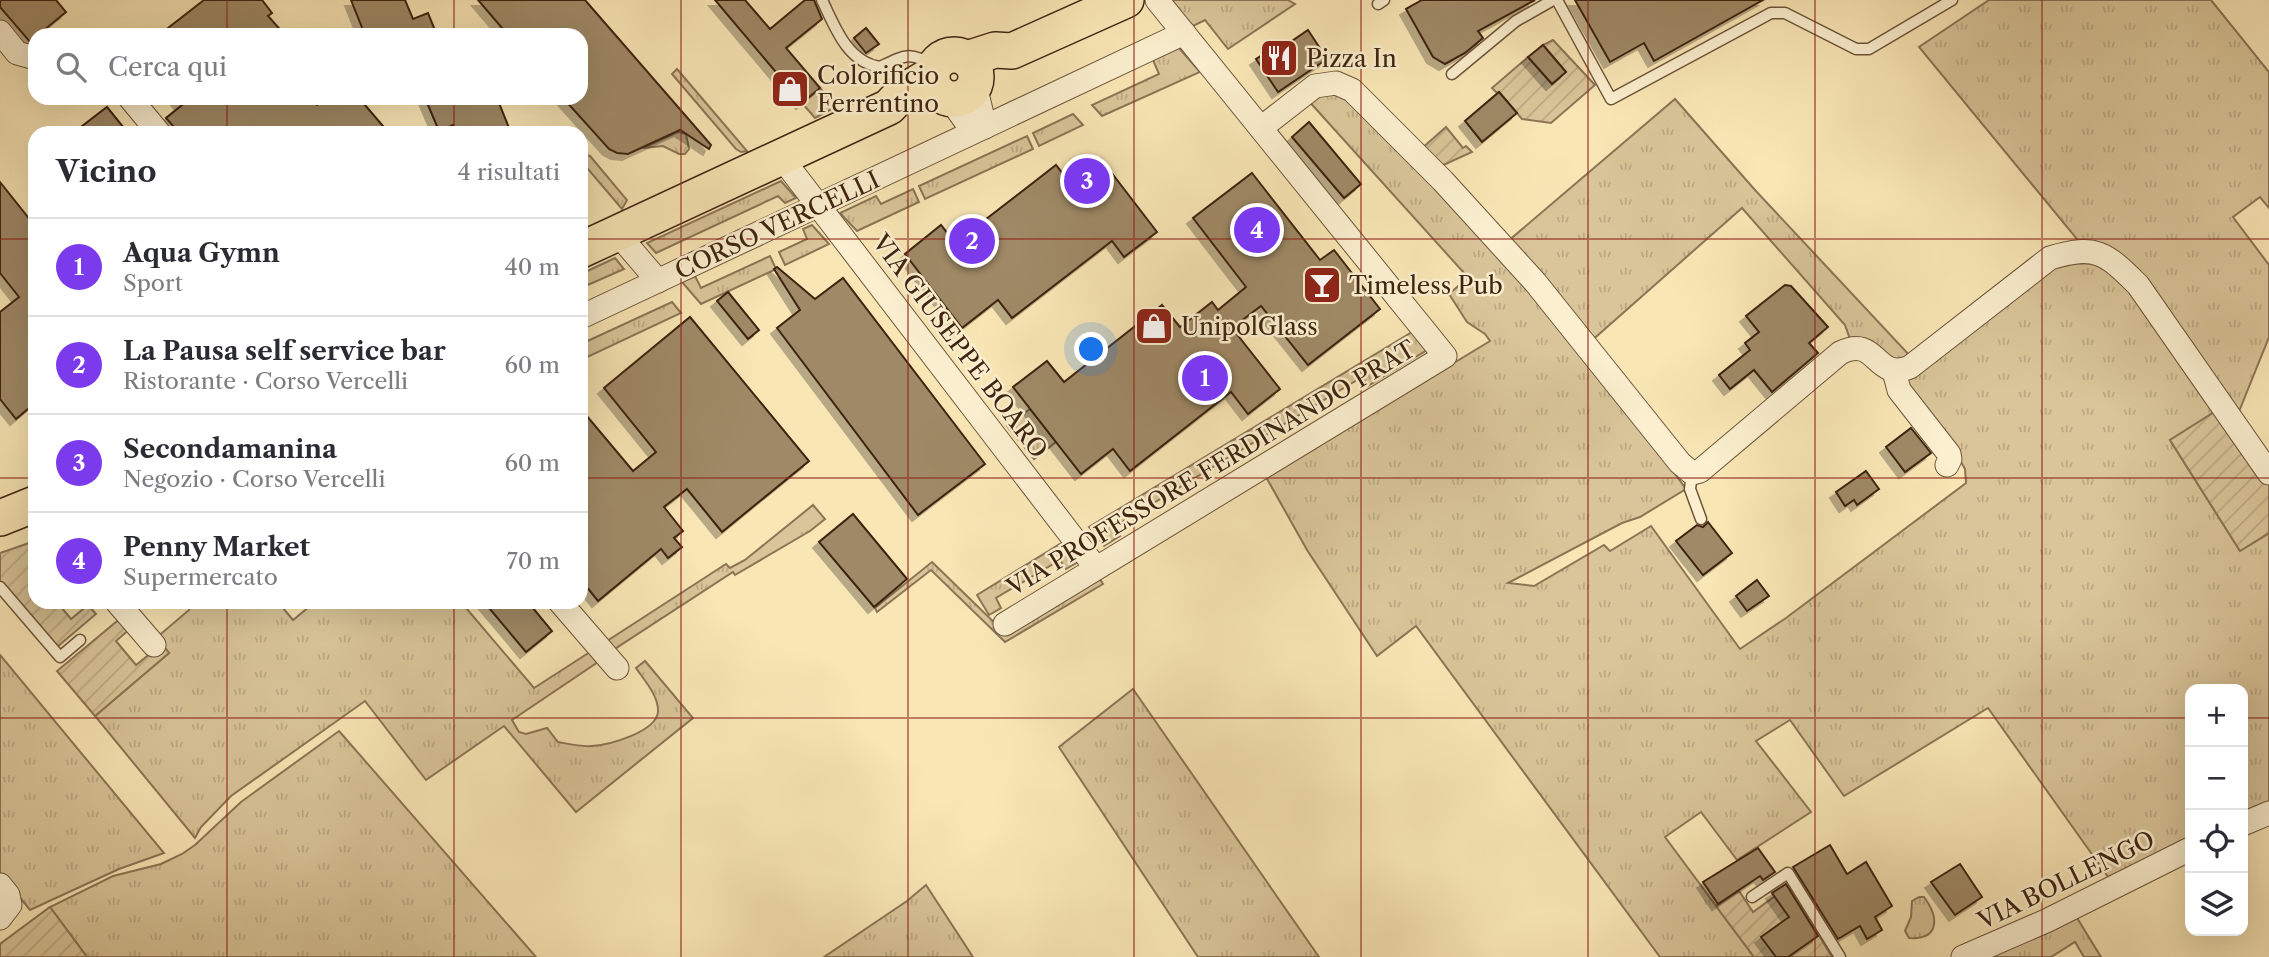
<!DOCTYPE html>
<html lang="it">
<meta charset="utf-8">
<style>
:root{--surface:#fff;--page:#f2f2f3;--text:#2b2b33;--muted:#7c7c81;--line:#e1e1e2;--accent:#7c3aed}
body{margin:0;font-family:"Libre Caslon Text",serif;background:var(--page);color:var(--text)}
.controls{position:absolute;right:21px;bottom:21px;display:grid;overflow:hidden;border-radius:14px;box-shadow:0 7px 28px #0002}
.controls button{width:63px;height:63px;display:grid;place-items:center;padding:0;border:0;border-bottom:2px solid var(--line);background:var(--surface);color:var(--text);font:35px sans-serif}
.you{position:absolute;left:1092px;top:350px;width:24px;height:24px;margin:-18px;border:5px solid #fff;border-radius:50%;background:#1a73e8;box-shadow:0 0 0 10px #1a73e833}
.badge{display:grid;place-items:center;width:46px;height:46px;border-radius:50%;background:var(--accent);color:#fff;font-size:23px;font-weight:700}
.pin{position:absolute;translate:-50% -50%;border:4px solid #fff;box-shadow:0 2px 7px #0006}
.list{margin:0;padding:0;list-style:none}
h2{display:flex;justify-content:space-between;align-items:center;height:91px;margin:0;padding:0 28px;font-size:30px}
h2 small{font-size:23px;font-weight:400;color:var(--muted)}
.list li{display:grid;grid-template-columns:46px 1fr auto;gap:21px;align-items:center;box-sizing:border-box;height:98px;padding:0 28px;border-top:2px solid var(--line)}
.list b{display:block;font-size:26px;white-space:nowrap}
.list p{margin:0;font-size:23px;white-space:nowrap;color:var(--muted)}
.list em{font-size:23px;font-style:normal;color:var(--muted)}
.icon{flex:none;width:38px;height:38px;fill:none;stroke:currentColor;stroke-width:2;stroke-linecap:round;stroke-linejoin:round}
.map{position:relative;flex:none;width:2269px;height:957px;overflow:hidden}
.search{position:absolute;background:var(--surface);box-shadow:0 7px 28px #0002;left:28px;top:28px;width:560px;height:77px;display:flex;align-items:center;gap:18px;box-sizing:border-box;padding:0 24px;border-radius:21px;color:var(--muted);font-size:26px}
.panel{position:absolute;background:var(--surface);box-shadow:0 7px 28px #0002;left:28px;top:126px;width:560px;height:483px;border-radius:21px}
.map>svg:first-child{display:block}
.grass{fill:url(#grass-tufts);stroke:#8c7455;stroke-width:2}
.garden{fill:url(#garden-furrows);stroke:#8c7455;stroke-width:2}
.building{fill:#9f8966;stroke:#3e2411;stroke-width:2;filter:url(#shadow)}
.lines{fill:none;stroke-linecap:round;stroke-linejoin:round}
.service-casing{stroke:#6d543a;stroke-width:13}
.minor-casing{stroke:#6d543a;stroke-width:25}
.primary-casing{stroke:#3e2411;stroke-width:38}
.service{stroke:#fbefcf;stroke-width:10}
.minor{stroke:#fbefcf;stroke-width:23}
.primary{stroke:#f9e6b5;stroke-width:35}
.grid{fill:none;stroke:#8f2418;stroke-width:2;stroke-opacity:0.55}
.labels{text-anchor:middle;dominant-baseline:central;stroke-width:5;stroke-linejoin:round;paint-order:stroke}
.poi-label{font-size:24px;fill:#3e2411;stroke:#fbefcf;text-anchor:start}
.street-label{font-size:24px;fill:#3e2411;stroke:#fbefcf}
</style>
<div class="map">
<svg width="2269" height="957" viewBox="0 0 2269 957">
<defs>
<pattern id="grass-tufts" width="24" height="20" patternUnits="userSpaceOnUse" patternTransform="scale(1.75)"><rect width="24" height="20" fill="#d9c599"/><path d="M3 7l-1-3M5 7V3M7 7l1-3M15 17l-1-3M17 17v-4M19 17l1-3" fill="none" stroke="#bba983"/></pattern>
<pattern id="garden-furrows" width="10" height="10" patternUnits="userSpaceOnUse" patternTransform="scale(1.75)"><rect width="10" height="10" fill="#d9c599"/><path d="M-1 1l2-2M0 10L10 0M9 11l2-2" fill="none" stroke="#bba983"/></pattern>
<filter id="shadow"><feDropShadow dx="-6" dy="6" stdDeviation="0" flood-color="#0004"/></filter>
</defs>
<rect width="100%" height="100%" fill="#f9e6b5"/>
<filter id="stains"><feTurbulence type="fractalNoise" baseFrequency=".00286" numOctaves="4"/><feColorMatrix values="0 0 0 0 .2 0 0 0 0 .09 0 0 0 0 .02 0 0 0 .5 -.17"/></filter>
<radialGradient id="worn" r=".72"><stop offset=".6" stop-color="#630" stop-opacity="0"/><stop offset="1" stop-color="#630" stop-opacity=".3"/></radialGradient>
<g class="grass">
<path d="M1171,0H1288L1295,4L1228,49L1205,20L1191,27Z"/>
<path d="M1989,0H2211L2269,72V208L2260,197L2233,217L2269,265V337L2238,414L2138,271L2081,244L1919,47Z"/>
<path d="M1179,48L1200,72L1102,116L1092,105L1159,74L1153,60Z"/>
<path d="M677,69L747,151L741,152L736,149L672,74Z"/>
<path d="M820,88L836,107L815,118L802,103Z"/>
<path d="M1323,90L1354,98L1592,361L1686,489L1640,517L1622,523L1508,583L1534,586L1604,545L1610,551L1651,526L1740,649L1786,618L1966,483L1965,469L1959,458L1901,381L2047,265L2109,262L2219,409L2170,440L2240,551L2269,533V807L2243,818V689H2190V842L2111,881L1988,708L1844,796L1790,720L1756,741L1811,812L1737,860L1701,812L1665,837L1754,957H1660L1416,626L1377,656L1307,550L1266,477L1490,341L1485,334L1467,322L1449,294L1463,282L1465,274L1306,98Z"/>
<path d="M1675,99L1755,190L1912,358L1895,363L1850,339L1845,325L1742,208L1589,343L1507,242Z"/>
<path d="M1073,114L1083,125L1039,146L1033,133Z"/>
<path d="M678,132L686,134L689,149L685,154H679L663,146L643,148Z"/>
<path d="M1027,136L1033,149L925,199L919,186Z"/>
<path d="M581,154L590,156L627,200L622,209L581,161Z"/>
<path d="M781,181L796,198L785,203L778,196L656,253L647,243Z"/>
<path d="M913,189L919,202L857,231L840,213L876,196L881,204Z"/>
<path d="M812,225L829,244L785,265L779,252L807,239L803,229Z"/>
<path d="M770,256L776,269L701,304L682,282L695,276L701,288Z"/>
<path d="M615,258L624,269L581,288V274Z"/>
<path d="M672,302L681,313L581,360V344Z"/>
<path d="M1417,329L1432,347L1368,386L1362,377L1114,527L1120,536L1104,546L1089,527Z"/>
<path d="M1030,409L1056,442L1034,459L1007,426Z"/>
<path d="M813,505L825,519L810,531L735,575L733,572L613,650L607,641L726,564L730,568L745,560Z"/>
<path d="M1063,542L1078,562L1066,569L1060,560L996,598L1001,608L989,615L977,595Z"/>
<path d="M932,562L1004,632L1098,576L1103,584L1005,642L931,570L877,612L875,608Z"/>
<path d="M192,602H278L293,620L315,602H461L534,688L590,652L598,662L512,720L519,732L526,734L547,728L558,742C569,744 581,747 592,746C609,745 656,732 658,712C659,696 644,680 636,668L645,661L693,718L576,812L504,726L426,780L365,701L231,796L201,827L195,838L95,716L169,653L156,638L189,610Z"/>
<path d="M0,655L164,853L119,869L30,910L0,873Z"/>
<path d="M1133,689L1319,957H1198L1059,747Z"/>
<path d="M339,731L536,957H87L50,907L113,876L161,864L182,854L195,845L241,802Z"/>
<path d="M926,885L973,957H824L907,901Z"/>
<path d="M1919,897H1924C1939,917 1940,940 1909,938L1905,931L1911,917L1912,901Z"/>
<path d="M2074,913L2101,957H2084L2075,942L2051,957H1973Z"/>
</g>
<g class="garden">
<path d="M1553,40L1595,85L1551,123L1522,119L1499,92L1497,93L1492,88L1528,57L1552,84L1566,72L1543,45Z"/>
<path d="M1446,127L1463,148L1466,146L1472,152L1439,167L1420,150Z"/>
<path d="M2219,409L2269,480V533L2240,551L2170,440Z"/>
<path d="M35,541V602H57L71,619L88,605L96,614L57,647L0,581V553Z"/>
<path d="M122,617L131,628L116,641L136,665L162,644L169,653L95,716L57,671Z"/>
<path d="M1789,886L1832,957H1754L1716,906L1739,891L1753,912Z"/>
<path d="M50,907L87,957H0V944Z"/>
</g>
<g class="building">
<path d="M0,0H56L66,12L38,35H35L30,42L0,7Z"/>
<path d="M204,0H262L272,13L268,16L285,35H159Z"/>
<path d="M351,0H405L413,19L428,13L437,35H365Z"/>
<path d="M478,0H585L711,145L709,149L680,130L628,154L617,153L609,149L563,98H581V35H508Z"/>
<path d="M715,0H745L770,29L805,0H814L822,19L786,48L820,88L802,103Z"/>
<path d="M1422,0H1535L1478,31L1483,38L1465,53L1445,64L1433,57L1406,9Z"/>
<path d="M1575,0H1763L1654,61L1644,43L1610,62Z"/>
<path d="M866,28L879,44L866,53L854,38Z"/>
<path d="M1308,30L1327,59L1278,92L1256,59L1284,41L1286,45Z"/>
<path d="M1543,45L1566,72L1552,84L1528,57Z"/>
<path d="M1499,92L1517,113L1482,142L1465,121Z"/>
<path d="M176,98H311L317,105L326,98H359L389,133H179L166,118L182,105Z"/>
<path d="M425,98H497L511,133H456L453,125L439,131Z"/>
<path d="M107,107L128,133H73Z"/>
<path d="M1309,122L1361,184L1344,198L1292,137Z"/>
<path d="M1101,159L1157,232L1124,257L1112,241L1012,318L998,300L962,328L905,254L941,225L955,243L1056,165L1070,183Z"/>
<path d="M1252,173L1320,260L1334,250L1380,309L1308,365L1261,306L1232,328L1280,389L1248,414L1231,392L1130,471L1113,449L1081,474L1013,387L1047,361L1064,382L1162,305L1180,327L1212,302L1218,310L1246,287L1193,218Z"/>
<path d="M0,182L35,226V403L16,419L0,399V312L19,297L0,273Z"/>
<path d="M777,267L815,299L843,278L985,464L918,515L777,328L800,310L774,269Z"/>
<path d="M1785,285L1791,286L1828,327L1809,343L1818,353L1772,392L1754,370L1730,389L1719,375L1750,350L1745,343L1759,332L1746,316Z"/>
<path d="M728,292L759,330L748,339L717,301Z"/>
<path d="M690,317L809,461L722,532L687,489L664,507L683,531L674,538L682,547L668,558L661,549L598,601L581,580V409L633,471L656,452L604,388Z"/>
<path d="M1911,428L1931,453L1905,472L1886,447Z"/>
<path d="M1866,471L1879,489L1857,505L1854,500L1845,506L1836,492Z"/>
<path d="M853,514L907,579L874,607L819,542Z"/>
<path d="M1708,522L1732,553L1703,575L1676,541L1697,525L1703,527Z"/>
<path d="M1757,580L1769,596L1747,611L1736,596Z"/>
<path d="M484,602H528L552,631L526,652Z"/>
<path d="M1830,845L1847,874L1866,862L1892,906L1875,917L1882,930L1867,939L1860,926L1838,939L1793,867Z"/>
<path d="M1758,848L1775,872L1763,880L1760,876L1718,904L1703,882Z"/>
<path d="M1960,864L1982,897L1955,915L1931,882Z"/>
<path d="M1786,884L1818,936L1788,957H1776L1761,937L1789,917L1772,893Z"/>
</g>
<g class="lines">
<defs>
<g id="service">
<path d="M822,0C835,27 847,62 880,67C905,55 910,51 934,66"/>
<path d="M1557,0L1611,99L1771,13H1785L1856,49H1869L1952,0"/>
<path d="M1378,4L1384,0"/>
<path d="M1452,74L1516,21L1553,0"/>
<path d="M1692,473L1690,489L1701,519"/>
<path d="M0,587L60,657L80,640"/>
<path d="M1752,897L1788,873L1840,957"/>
</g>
<g id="minor">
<path d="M0,32L17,53L35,58"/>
<path d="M975,85L985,127"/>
<path d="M130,98L159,133"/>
<path d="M950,99L973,132"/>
<path d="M1261,128L1315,86L1336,83L1352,90L1443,181L1535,282L1680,463L1692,473L1700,471L1840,353C1878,334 1874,382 1910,367L2050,258C2096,244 2106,253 2138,285L2269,473"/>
<path d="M781,157L1096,568"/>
<path d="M617,233L658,281"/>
<path d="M581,317L1184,33"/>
<path d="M1894,371L1899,390L1949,454L1950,459L1947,465"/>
<path d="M117,602L154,645"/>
<path d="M560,602L617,668"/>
<path d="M1005,624L1445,356L1157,0"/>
<path d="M2243,824L2269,813"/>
<path d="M0,885L8,895L10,905L0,918"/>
<path d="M1963,957L2046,921L2190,849"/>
</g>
<g id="primary">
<circle cx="954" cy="77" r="22"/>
<path d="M967,59L995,50L1012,51L1126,0"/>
<path d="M581,250L889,107L904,91L931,75"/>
<path d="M0,518L35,504"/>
</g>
</defs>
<use href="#service" class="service-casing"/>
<use href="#minor" class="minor-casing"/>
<use href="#primary" class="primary-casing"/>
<use href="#service" class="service"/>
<use href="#minor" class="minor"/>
<use href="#primary" class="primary"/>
</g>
<path class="grid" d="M227,0V35M454,0V35M681,0V957M908,0V957M1134,0V957M1361,0V957M1588,0V957M1815,0V957M2042,0V957M227,98V133M454,98V133M0,239H35M581,239H2269M0,478H35M581,478H2269M227,602V957M454,602V957M0,718H2190M2243,718H2269"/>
<defs>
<symbol id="restaurant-square" viewBox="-11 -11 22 22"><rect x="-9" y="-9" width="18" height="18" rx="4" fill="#8f2418" stroke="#fbefcf"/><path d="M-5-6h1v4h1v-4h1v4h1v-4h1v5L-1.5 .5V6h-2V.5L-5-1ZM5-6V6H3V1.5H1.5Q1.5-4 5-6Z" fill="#fff"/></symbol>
<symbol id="shop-square" viewBox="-11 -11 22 22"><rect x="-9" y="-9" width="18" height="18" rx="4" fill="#8f2418" stroke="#fbefcf"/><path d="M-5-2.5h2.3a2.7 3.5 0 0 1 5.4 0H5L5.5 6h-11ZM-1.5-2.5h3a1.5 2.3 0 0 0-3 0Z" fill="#fff"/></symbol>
<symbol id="bar-square" viewBox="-11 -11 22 22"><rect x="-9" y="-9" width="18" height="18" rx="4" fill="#8f2418" stroke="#fbefcf"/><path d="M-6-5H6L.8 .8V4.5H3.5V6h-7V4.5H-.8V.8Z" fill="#fff"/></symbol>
</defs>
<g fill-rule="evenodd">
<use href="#restaurant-square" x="1257" y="36" width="44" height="44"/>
<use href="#shop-square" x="768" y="67" width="44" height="44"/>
<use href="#bar-square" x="1300" y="263" width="44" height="44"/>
<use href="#shop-square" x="1132" y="304" width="44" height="44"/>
</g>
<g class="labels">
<g class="poi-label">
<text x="1306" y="58">Pizza In</text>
<text x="817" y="75">Colorificio<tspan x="817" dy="28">Ferrentino</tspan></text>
<text x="1349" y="285">Timeless Pub</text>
<text x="1181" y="326">UnipolGlass</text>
</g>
<g class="street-label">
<text transform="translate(777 225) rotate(-25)">CORSO VERCELLI</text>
<text transform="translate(960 346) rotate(53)">VIA GIUSEPPE BOARO</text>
<text transform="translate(1211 468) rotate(-31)">VIA PROFESSORE FERDINANDO PRAT</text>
<text transform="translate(2066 880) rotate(-26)">VIA BOLLENGO</text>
</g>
</g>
<rect width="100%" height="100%" filter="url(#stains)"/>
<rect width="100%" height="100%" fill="url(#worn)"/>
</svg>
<div class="controls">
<button>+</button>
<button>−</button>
<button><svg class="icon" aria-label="locate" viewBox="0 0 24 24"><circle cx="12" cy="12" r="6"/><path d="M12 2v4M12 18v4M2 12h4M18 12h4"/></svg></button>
<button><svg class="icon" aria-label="layers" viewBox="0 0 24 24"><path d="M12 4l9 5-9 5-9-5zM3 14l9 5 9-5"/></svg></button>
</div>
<div class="you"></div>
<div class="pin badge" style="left:1205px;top:378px">1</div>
<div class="pin badge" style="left:972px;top:241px">2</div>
<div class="pin badge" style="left:1087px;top:181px">3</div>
<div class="pin badge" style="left:1257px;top:230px">4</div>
<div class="search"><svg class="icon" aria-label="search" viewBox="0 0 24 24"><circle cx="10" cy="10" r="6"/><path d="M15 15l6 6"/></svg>Cerca qui</div>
<section class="panel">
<h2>Vicino<small>4 risultati</small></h2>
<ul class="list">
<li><span class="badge">1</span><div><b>Aqua Gymn</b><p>Sport</p></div><em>40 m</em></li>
<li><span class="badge">2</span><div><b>La Pausa self service bar</b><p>Ristorante · Corso Vercelli</p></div><em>60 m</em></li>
<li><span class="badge">3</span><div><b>Secondamanina</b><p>Negozio · Corso Vercelli</p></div><em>60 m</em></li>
<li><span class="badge">4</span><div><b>Penny Market</b><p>Supermercato</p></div><em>70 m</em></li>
</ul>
</section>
</div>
